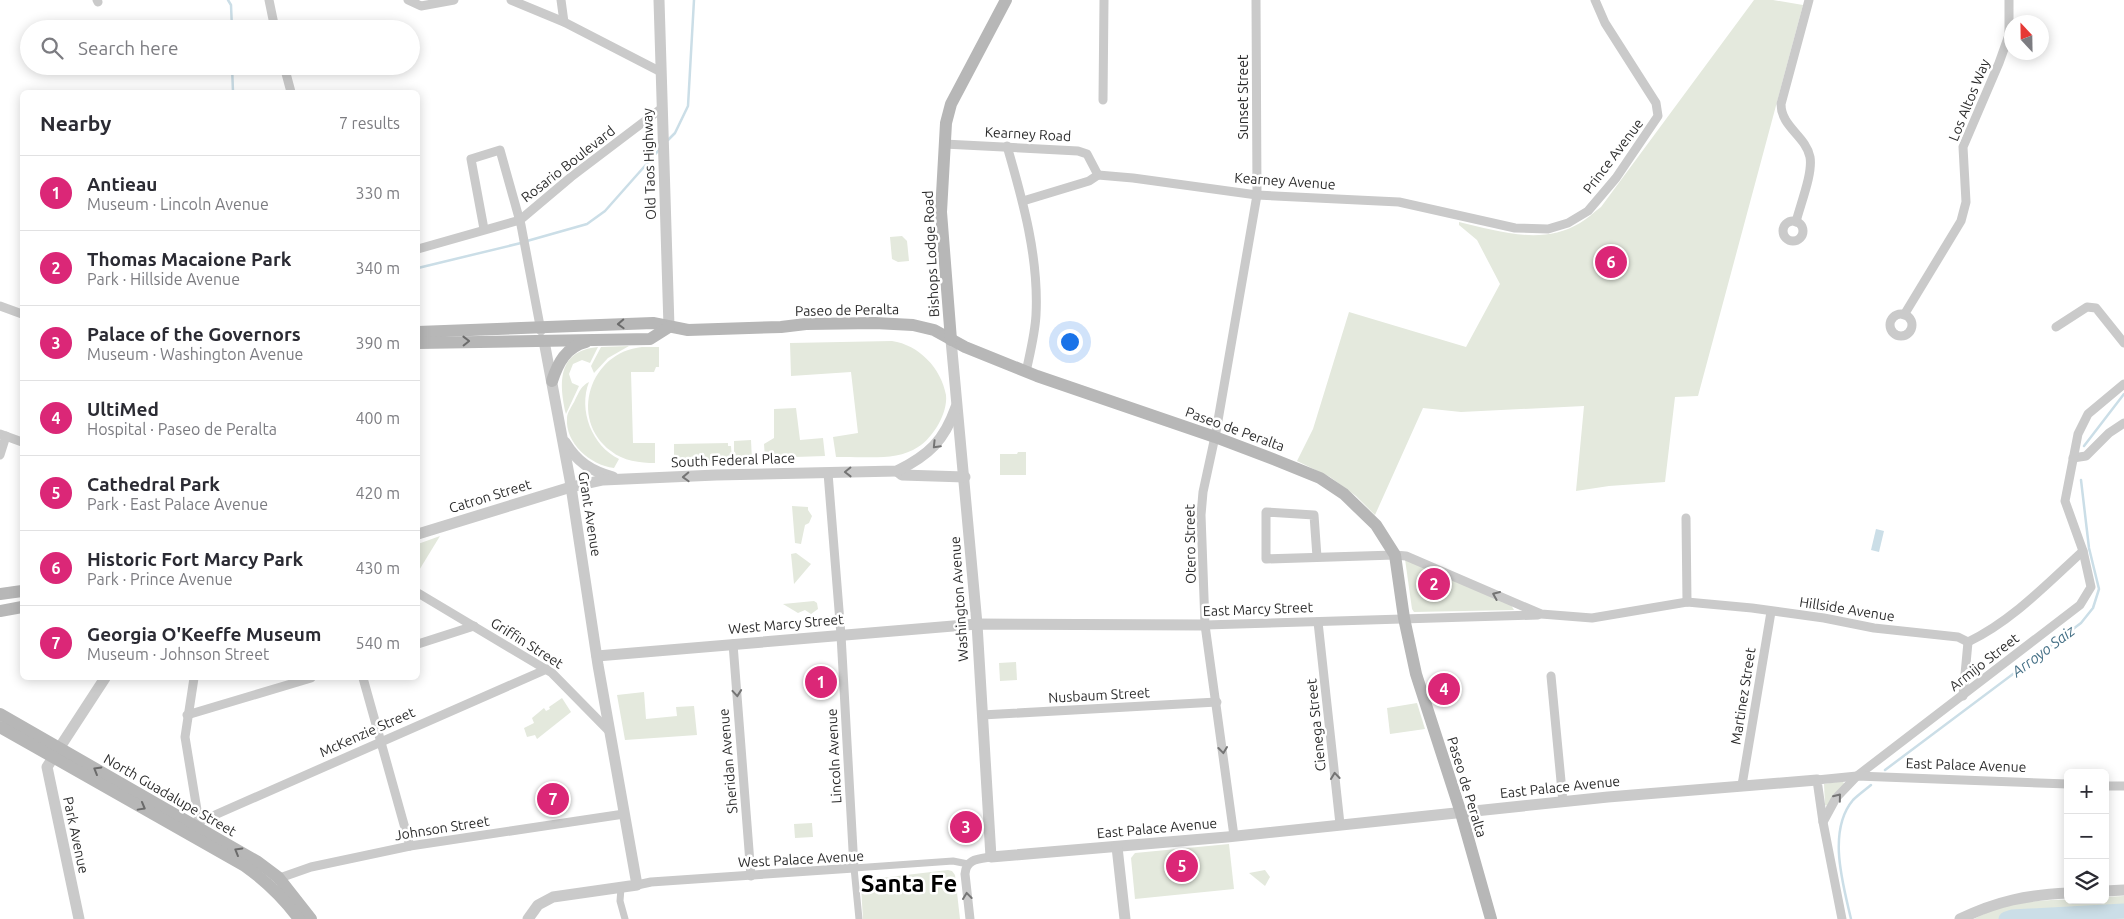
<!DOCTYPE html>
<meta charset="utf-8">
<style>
:root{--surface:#fff;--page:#f7f7f7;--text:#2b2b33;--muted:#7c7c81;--line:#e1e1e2;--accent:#db2777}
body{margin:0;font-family:Ubuntu,sans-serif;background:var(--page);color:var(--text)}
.controls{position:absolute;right:15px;bottom:15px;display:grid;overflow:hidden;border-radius:8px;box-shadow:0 2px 12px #0003}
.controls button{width:45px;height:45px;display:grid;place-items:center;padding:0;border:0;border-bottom:1px solid var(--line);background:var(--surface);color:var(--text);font:25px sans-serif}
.compass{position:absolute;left:2004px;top:15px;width:45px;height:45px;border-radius:50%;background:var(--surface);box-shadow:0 2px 12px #0003;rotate:338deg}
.you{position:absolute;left:1069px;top:341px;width:18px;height:18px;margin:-12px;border:4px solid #fff;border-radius:50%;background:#1a73e8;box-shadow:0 0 0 8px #1a73e833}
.badge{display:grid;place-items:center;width:32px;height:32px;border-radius:50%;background:var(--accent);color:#fff;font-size:16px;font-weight:700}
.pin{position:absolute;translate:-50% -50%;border:2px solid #fff;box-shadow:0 1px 5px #0006}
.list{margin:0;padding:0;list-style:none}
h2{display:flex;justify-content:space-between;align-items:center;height:65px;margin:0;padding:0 20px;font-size:21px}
h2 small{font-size:16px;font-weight:400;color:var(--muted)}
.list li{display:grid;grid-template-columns:32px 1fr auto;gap:15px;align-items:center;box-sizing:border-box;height:75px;padding:0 20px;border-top:1px solid var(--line)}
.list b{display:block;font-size:19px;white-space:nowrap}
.list p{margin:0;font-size:16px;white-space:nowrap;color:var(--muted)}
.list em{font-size:16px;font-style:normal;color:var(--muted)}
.icon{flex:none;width:28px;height:28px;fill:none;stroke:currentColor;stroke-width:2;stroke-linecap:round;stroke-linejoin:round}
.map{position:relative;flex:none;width:2124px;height:919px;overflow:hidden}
.search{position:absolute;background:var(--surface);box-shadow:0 2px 12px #0003;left:20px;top:20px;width:400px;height:55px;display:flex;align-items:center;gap:12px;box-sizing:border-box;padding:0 18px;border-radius:28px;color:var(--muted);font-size:19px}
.panel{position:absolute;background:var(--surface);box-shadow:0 2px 12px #0003;left:20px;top:90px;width:400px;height:590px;border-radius:8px}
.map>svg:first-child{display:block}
.green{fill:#e4e9dd}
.water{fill:#cbdee7}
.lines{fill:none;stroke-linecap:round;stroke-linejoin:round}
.stream{stroke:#cbdee7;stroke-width:2.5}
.river{stroke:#cbdee7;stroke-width:15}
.pedestrian{stroke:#cacaca;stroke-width:7}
.minor{stroke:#cacaca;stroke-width:9}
.tertiary{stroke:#cacaca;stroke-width:11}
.secondary{stroke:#b7b7b7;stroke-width:12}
.oneway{stroke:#6b6b6b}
.oneway2{stroke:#747474}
.labels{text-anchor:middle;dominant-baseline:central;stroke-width:5;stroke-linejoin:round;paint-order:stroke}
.street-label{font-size:14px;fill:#2d2d2d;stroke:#fff}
.water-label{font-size:15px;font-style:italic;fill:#457086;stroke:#fff}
.town-label{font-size:24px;font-weight:bold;fill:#000;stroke:#fff}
</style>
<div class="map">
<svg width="2124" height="919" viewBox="0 0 2124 919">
<rect width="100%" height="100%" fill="#fff"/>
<g class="green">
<path d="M1754,0H1773L1803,5L1698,396L1675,397L1665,482L1609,486L1576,491L1584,406L1461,412L1423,408L1375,515L1356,496L1330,477L1297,461L1313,429L1349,312L1466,347L1500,284L1477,240L1459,225V222C1498,231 1542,246 1580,223C1587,219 1594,212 1601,207Z"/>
<path d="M902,236L907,241L909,261L898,262L892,259L890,237Z"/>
<path d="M892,341C919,345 941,368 946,395C948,413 933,438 918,447C896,462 862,456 836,457L833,437L858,433L851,372L791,376L790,343Z"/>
<path d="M629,346L608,358L594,373L591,366L601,347Z"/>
<path d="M598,347L590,363L582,360L573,364L569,374L572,383L579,386L566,414C559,383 557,351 598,347Z"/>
<path d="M642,347H659V367H656L654,372H631L633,443H655V463C640,463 623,461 611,451C568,419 590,352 642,347Z"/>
<path d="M589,382C578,410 592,446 619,459L614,468C590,465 565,443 567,418C567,412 573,405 575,400C579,392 581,386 589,382Z"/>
<path d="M796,408L800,440L823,438L825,456L765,458L764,444L774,438V409Z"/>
<path d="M751,440L752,460H734V441Z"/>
<path d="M728,443V446H731L732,460L674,462V444Z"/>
<path d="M1018,452H1026V475H1000V454H1017Z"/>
<path d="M792,506L808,507V510L812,516L809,523L805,525L801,544L795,543Z"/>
<path d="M440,536L418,572V544Z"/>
<path d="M796,553L811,564L794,584L791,554Z"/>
<path d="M1405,559L1511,605L1514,610L1414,612L1412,609Z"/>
<path d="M814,601L817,603L818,609L811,614L805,610L798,613L783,604Z"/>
<path d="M1016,662L1017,680L1000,681L999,663Z"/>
<path d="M644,692L646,719L677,716L676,707L694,706L697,735L625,740L617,695Z"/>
<path d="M562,698L571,712L537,739L535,735L527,737L524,728L534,723L532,718L544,708L546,711L550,709L549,707Z"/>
<path d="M1417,703L1425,729L1390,734L1387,708Z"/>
<path d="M1843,781L1844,784L1828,806L1825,805L1824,784Z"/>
<path d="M812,823L813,837L795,838L794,824Z"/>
<path d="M1229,844L1234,889L1135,899L1131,858L1135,853Z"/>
<path d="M948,870L952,871L955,875L960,919H863L861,887L864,880Z"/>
<path d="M1265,870L1270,877L1265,886L1249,873Z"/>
<path d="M2124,896V919H1974C2016,896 2062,900 2105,900V897Z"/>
</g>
<path class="water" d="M1876,529L1884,531L1879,552L1871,550Z"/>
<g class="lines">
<g class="stream">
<path d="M228,0L231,5L232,29"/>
<path d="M232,66L233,92"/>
<path d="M668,140L675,133L688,106L694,0"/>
<path d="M527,241L587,224L605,211L659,150"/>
<path d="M418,268L521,243"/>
<path d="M2084,446L2124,394"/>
<path d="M1885,770L2081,623L2093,608L2099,589L2089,548L2081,480"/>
<path d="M1851,919C1843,884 1827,831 1853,800C1858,795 1865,790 1871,785"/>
</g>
<path class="river" d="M2006,919L2012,917L2124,911"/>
<g class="pedestrian">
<path d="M621,888L620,901L625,919"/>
<path d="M859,919L854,868L953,861L968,864"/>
</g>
<g class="minor">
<path d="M97,0L98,2"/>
<path d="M269,0L275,29"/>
<path d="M408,0L421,6L454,0"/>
<path d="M511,0L564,22L661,72"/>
<path d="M561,0L564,22"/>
<path d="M284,66L291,92"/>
<path d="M1103,100L1104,0"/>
<path d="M944,144L1078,151L1087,154L1098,175"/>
<path d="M1007,146C1023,201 1039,258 1036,315C1035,334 1030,353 1026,372"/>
<path d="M1023,201L1089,181L1098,175L1133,178L1257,195L1399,202L1515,228L1548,229L1568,223L1588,211L1616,178L1658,116L1656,103L1605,23L1595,0"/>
<circle cx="1793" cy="231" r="10"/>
<path d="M1796,222C1800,205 1813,174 1810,157C1806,136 1781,127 1781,104L1809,0"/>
<path d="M484,229L471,159L500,150L521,225L541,331"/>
<path d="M418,249L520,220L571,177L662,108"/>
<path d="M0,306L22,314"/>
<circle cx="1901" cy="325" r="11"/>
<path d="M1904,315L1961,221L1966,202L1963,147L1999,63L2009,35V0"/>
<path d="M2056,327L2087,307L2096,308L2124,343"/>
<path d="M0,434L22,442"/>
<path d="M0,455L6,436"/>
<path d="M2073,458L2086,456L2109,433L2124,423"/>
<path d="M1686,518L1687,602"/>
<path d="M1317,557L1314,515L1266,512V559L1395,555L1406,556L1541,614L1592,618L1687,602L1752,608L1824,618L1874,628L1958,637L1968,642C2012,621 2048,583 2083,551"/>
<path d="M418,593L552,673L610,732"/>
<path d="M1318,622L1340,824"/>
<path d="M1205,625L1538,615"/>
<path d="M418,644L474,626"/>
<path d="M733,644L751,876"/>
<path d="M1551,676L1563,802"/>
<path d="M194,678L185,737L199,822"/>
<path d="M363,678L410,846"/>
<path d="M1963,696L1968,642"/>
<path d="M187,715L311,678"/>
<path d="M982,715L1217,702"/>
<path d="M1742,785L1771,612"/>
<path d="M2105,786H2124"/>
<path d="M199,822L547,669"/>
<path d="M1823,822L1836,798L1857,776L2080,605L2091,587L2083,551L2065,501L2078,434L2088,414L2124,384"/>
<path d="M1234,836L1205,625L1201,515L1203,492L1216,432L1257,195L1256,0"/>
<path d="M274,880L311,867L410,846L624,814"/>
<path d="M637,885L651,882L854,868L841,635L828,473"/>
<path d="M970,919L965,874C966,859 978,859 991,857"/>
<path d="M1842,919L1823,822L1817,780L1857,776L2068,784"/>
</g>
<g class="tertiary">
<path d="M659,0L669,327"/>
<path d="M951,340L977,624L991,857L1227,837L1608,797L1817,780"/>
<path d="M565,442C577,462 591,471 613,477"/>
<path d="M897,471L902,475L965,477"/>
<path d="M418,534L571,487L603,480L716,475L897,471C929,455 944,441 956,407"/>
<path d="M597,656L977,624L1205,625"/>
<path d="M1117,847L1125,919"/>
<path d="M2105,891L2124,890"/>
<path d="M79,919L47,767L105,678"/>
<path d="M528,919L538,905L553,897L637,885L598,665L570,480L544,341"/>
<path d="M1960,919C1997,901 2027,895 2068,893"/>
</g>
<g class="secondary">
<path d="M418,332L653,323L688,330L781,327L806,324L875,323L913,325L934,330L965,347L1037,376L1215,437L1273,459L1320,478L1344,494L1376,525L1395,555L1404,618L1416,674L1461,813L1491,919"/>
<path d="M951,340L941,212L946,123L951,104L1006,0"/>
<path d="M418,343L650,339L669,327"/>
<path d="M552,381C558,363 566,347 586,342"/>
<path d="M0,594L22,591"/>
<path d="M0,611L22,607"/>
<path d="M0,714L258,862L278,877L311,919"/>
<path d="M0,727L245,866C266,881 283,897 299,919"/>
</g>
</g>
<defs><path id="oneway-chevron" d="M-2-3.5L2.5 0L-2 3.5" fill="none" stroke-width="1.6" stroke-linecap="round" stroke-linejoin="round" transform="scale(1.25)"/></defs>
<g class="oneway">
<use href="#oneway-chevron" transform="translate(621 324) rotate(178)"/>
<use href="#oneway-chevron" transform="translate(466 341) rotate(-1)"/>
<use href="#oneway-chevron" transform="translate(97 770) rotate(-150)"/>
<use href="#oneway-chevron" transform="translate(142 807) rotate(29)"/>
<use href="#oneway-chevron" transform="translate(238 851) rotate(-150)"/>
</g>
<g class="oneway2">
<use href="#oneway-chevron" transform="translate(936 445) rotate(134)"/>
<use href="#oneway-chevron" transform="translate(848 472) rotate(179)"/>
<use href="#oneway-chevron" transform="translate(686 477) rotate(178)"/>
<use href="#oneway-chevron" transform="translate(1496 595) rotate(-157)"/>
<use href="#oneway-chevron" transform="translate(737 693) rotate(85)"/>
<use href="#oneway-chevron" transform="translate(1223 750) rotate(83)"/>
<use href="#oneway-chevron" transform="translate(1335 776) rotate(-96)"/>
<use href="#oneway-chevron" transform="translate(1838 797) rotate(-51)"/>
<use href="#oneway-chevron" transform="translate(967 896) rotate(-97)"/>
</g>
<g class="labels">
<g class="street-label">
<text transform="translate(1243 97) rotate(-90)">Sunset Street</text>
<text transform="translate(1969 100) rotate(-68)">Los Altos Way</text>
<text transform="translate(1028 134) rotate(3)">Kearney Road</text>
<text transform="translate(1613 156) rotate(-53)">Prince Avenue</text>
<text transform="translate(568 164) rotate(-38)">Rosario Boulevard</text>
<text transform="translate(649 164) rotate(-92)">Old Taos Highway</text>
<text transform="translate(1285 181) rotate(4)">Kearney Avenue</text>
<text transform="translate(931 254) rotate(-93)">Bishops Lodge Road</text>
<text transform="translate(847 310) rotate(-1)">Paseo de Peralta</text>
<text transform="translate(1235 429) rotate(20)">Paseo de Peralta</text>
<text transform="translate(733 460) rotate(-2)">South Federal Place</text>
<text transform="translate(490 496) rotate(-17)">Catron Street</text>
<text transform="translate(590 514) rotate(81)">Grant Avenue</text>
<text transform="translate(1190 544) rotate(-91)">Otero Street</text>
<text transform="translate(959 599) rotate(-94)">Washington Avenue</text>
<text transform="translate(1258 609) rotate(-2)">East Marcy Street</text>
<text transform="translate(1847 609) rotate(9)">Hillside Avenue</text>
<text transform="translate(786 624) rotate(-5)">West Marcy Street</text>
<text transform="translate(527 643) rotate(32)">Griffin Street</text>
<text transform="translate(1984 662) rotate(-38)">Armijo Street</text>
<text transform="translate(1099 695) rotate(-3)">Nusbaum Street</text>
<text transform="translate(1743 696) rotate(-81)">Martinez Street</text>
<text transform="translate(1316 725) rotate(-96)">Cienega Street</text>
<text transform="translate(367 732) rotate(-24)">McKenzie Street</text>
<text transform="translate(834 756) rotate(-93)">Lincoln Avenue</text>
<text transform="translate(728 761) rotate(-95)">Sheridan Avenue</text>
<text transform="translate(1966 765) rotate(2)">East Palace Avenue</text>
<text transform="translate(1467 787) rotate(73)">Paseo de Peralta</text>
<text transform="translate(1560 787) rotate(-6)">East Palace Avenue</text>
<text transform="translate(170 795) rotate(30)">North Guadalupe Street</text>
<text transform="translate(442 828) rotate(-9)">Johnson Street</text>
<text transform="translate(1157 828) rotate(-5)">East Palace Avenue</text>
<text transform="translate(76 835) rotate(78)">Park Avenue</text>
<text transform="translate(801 859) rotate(-3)">West Palace Avenue</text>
</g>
<g class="water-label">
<text transform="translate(2043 651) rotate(-37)">Arroyo Saiz</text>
</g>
<g class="town-label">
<text x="909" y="883">Santa Fe</text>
</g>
</g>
</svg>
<div class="controls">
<button>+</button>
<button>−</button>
<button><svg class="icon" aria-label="layers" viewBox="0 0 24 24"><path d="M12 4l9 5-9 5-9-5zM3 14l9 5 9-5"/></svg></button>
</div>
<svg class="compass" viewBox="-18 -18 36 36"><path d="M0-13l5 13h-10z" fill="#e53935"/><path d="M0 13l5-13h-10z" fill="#7c7c81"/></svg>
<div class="you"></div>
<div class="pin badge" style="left:821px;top:682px">1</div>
<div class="pin badge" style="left:1434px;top:584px">2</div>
<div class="pin badge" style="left:966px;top:827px">3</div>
<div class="pin badge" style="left:1444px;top:689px">4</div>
<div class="pin badge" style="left:1182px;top:866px">5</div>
<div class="pin badge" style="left:1611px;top:262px">6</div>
<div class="pin badge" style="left:553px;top:799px">7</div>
<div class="search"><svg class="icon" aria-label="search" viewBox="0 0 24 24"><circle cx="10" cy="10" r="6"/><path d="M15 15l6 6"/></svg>Search here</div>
<section class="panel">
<h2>Nearby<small>7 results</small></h2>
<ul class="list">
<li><span class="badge">1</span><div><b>Antieau</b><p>Museum · Lincoln Avenue</p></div><em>330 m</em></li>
<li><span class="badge">2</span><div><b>Thomas Macaione Park</b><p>Park · Hillside Avenue</p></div><em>340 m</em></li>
<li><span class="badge">3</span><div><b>Palace of the Governors</b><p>Museum · Washington Avenue</p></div><em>390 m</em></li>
<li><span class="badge">4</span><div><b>UltiMed</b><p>Hospital · Paseo de Peralta</p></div><em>400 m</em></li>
<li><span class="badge">5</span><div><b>Cathedral Park</b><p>Park · East Palace Avenue</p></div><em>420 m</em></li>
<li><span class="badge">6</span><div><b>Historic Fort Marcy Park</b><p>Park · Prince Avenue</p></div><em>430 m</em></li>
<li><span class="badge">7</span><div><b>Georgia O'Keeffe Museum</b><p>Museum · Johnson Street</p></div><em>540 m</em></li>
</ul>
</section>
</div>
